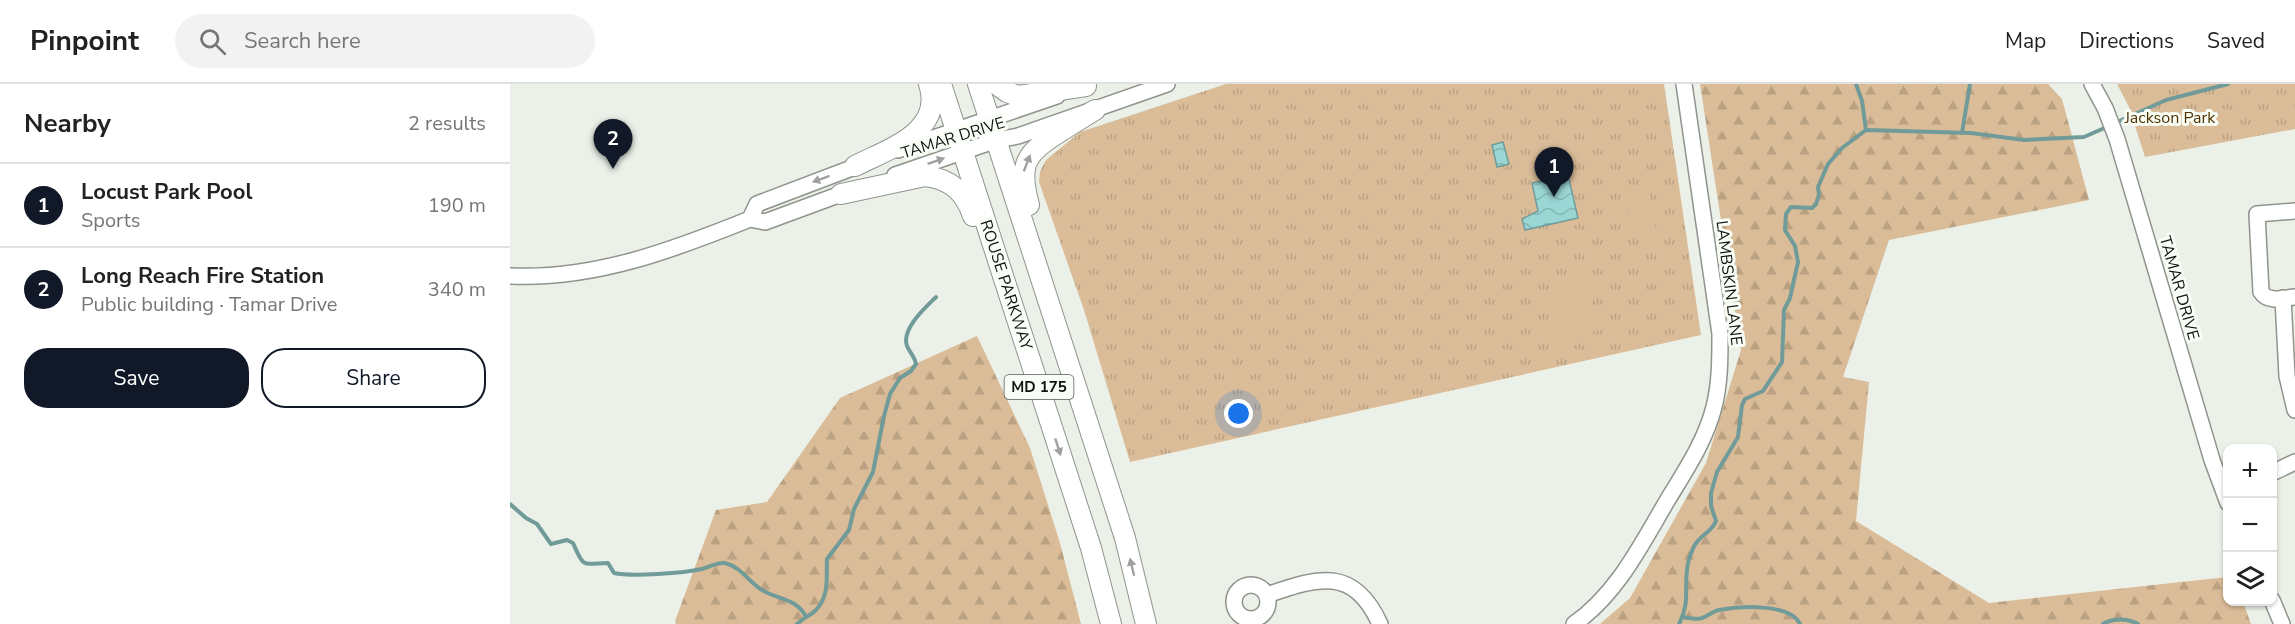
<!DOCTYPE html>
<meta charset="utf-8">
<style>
:root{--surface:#fff;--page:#f2f2f2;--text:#222;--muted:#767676;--line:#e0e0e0;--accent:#111827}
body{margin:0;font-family:"Nunito Sans",sans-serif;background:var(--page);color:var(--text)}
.controls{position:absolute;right:18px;bottom:18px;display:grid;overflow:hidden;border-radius:12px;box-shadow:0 2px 4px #0004}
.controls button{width:54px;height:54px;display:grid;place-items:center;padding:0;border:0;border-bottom:2px solid var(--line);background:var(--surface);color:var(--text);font:30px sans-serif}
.you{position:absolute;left:729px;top:330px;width:21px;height:21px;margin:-15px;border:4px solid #fff;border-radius:50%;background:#1a73e8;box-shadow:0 0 0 9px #1a73e833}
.badge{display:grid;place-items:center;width:39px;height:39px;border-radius:50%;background:var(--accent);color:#fff;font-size:20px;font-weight:700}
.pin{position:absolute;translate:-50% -50px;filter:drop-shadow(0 2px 3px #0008)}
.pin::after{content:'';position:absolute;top:32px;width:21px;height:18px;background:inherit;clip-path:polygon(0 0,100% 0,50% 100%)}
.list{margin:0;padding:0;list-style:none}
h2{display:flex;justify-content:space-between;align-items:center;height:78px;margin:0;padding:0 24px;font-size:26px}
h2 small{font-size:20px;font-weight:400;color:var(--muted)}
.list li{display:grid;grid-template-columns:39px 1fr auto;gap:18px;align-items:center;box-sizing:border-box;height:84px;padding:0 24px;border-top:2px solid var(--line)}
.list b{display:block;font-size:22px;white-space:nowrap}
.list p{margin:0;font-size:20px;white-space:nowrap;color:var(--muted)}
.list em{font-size:20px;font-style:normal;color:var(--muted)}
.actions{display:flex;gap:12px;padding:18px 24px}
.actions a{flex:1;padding:14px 0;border:2px solid var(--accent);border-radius:24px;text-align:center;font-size:21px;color:var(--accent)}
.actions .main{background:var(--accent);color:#fff}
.icon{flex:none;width:33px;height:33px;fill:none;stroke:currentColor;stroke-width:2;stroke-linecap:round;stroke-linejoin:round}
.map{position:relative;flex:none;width:1785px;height:540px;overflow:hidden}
header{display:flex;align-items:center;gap:36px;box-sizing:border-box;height:84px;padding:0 30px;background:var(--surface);border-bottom:2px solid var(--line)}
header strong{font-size:28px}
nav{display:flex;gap:33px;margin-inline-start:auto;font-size:21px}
.search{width:420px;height:54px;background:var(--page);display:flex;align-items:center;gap:15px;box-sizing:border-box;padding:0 21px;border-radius:33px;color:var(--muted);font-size:22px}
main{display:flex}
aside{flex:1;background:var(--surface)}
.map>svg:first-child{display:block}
.forest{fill:url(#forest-firs)}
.park{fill:url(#park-tufts)}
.pitch{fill:#dabc98}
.water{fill:url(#water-waves);stroke:#709b99;stroke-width:1.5}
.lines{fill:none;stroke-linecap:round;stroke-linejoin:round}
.stream{stroke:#709b99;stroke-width:4}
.minor-casing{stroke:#8f948c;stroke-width:18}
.major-casing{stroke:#8f948c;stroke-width:22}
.minor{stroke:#fff;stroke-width:15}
.major{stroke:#fff;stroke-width:20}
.oneway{fill:#9fa09f}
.labels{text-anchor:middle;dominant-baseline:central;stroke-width:6;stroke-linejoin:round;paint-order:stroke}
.shield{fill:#f8fef5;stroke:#565954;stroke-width:1.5}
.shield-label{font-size:15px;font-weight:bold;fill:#10120f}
.park-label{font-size:16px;fill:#503200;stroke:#f8fef5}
.street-label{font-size:16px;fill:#10120f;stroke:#f8fef5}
</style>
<header>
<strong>Pinpoint</strong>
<div class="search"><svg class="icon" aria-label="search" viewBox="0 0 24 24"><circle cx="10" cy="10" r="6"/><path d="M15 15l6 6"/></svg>Search here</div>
<nav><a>Map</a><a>Directions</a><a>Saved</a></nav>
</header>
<main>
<aside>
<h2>Nearby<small>2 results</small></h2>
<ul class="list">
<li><span class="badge">1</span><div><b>Locust Park Pool</b><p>Sports</p></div><em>190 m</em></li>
<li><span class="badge">2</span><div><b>Long Reach Fire Station</b><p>Public building · Tamar Drive</p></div><em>340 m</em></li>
</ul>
<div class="actions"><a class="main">Save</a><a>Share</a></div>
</aside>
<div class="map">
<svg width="1785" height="540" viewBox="0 0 1785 540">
<defs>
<pattern id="forest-firs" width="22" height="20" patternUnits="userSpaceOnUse" patternTransform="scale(1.5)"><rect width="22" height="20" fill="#dabc98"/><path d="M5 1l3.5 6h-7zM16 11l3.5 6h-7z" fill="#baa182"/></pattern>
<pattern id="park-tufts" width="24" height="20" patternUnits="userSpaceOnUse" patternTransform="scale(1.5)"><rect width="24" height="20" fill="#dabc98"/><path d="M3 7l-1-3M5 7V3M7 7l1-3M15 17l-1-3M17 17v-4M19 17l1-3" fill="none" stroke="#baa182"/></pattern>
<pattern id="water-waves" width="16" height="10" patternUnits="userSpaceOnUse" patternTransform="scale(1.5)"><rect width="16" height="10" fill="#99d6d4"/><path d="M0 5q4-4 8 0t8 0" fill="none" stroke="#83b7b5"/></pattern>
</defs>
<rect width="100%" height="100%" fill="#ebf1e8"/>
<g class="forest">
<path d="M1190,0H1538L1552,15L1579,116L1379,156L1333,293L1359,298L1346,437L1479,519L1717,493L1718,518H1733L1741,540H1090L1120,514L1196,379L1231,266Z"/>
<path d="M467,252L520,364L550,459L571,540H166L165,537L206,426L257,418L330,314Z"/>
</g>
<g class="park">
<path d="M716,0H1154L1191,251L620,378L574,226L529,98L530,87L536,76L570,48Z"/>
<path d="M1607,0H1785V45L1635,73L1619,23Z"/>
</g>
<g class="pitch">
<path d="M1138,100L1146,147L1123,151L1115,104Z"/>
<path d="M1078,197L1083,218L1037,229L1032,208Z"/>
<path d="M1085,225L1090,246L1044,257L1039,236Z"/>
</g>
<g class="water">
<path d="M993,58L999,80L987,83L982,61Z"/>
<path d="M1058,91L1068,134L1015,146L1012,135L1028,127L1022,99Z"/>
</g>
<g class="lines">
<g class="stream">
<path d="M1346,0L1352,17L1356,46"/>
<path d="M1605,39L1656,16L1718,0"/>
<path d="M1452,49L1460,0"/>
<path d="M0,420L16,434L27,440L41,460L57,456L63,459C74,484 71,480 98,479L104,489C122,493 174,489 192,485C200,483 207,478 215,479C231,483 239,498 252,506C268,516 285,514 295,531"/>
<path d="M1173,533C1179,534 1187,536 1192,534C1198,532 1203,527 1209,526C1230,522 1280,519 1290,540"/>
<path d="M287,540C293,534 301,531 306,526C320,511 316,493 317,475L339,446L344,425L363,388L374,332L380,310L390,294L401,287L406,280C405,273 400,269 397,262C391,245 415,224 426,213"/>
<path d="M1169,540C1182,515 1172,500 1179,475C1181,470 1183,462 1187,458C1193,450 1202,447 1206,437L1201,422V409L1207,388L1228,353L1232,321L1235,315L1253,307L1272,278L1274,226L1280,214L1288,178L1285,162L1275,146L1276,130L1281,123L1302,124L1306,120L1309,111L1308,103L1318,80L1332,64L1356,46L1461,49L1514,56L1574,53L1599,42"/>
<path d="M1593,540C1602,534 1618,534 1628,540"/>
</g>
<defs>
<g id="minor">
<path d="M1582,0L1595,24L1607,55L1702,376L1718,419"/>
<path d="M388,66L547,12"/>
<path d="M385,91L487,56L508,52L657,0"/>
<path d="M1785,127L1747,130L1751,208C1758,219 1773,214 1785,213"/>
<path d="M240,135L247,120L355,79"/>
<path d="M0,192C84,196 163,166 240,135L255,138L339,107"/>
<path d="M1773,214L1777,292L1785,326"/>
<path d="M1762,389L1785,378"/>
<circle cx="741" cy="518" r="17"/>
<path d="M757,511C807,494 843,481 870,540"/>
<path d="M1762,516L1772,540"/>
<path d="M1064,540C1107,510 1131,461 1157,417C1175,387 1195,358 1204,323C1210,299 1210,275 1210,250L1174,0"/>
</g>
<g id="major">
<path d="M431,0L581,464L601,540"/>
<path d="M468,0L615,454L636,540"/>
<path d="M486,0L497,8L508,12L576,2"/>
<path d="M345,82C378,65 435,48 419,0"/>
<path d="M331,110L415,92C441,95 455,108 463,132"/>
<path d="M519,121C509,84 513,71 545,51C559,42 572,34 585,26"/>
</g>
</defs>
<use href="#minor" class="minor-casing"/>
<use href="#major" class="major-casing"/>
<use href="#minor" class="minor"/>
<use href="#major" class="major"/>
</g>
<defs><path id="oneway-solid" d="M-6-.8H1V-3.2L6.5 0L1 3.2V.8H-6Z" transform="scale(1.5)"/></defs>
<g class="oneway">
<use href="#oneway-solid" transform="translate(426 77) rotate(-19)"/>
<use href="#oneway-solid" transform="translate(517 79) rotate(-69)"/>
<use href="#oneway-solid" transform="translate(311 95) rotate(160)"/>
<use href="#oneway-solid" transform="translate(548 363) rotate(72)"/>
<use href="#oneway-solid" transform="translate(622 483) rotate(-104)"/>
</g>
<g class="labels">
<rect class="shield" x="494.5" y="291" width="69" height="24" rx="4.5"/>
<g class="shield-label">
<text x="529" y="303">MD 175</text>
</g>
<g class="park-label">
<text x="1660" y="34">Jackson Park</text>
</g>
<g class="street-label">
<text transform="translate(443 54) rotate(-17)">TAMAR DRIVE</text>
<text transform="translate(1219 199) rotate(83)">LAMBSKIN LANE</text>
<text transform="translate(496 201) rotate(72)">ROUSE PARKWAY</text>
<text transform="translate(1669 204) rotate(74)">TAMAR DRIVE</text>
</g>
</g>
</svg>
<div class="controls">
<button>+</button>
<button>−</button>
<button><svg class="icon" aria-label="layers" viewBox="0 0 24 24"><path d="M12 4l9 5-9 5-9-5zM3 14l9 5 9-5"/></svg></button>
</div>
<div class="you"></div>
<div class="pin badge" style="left:1044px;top:113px">1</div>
<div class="pin badge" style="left:103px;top:85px">2</div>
</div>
</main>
